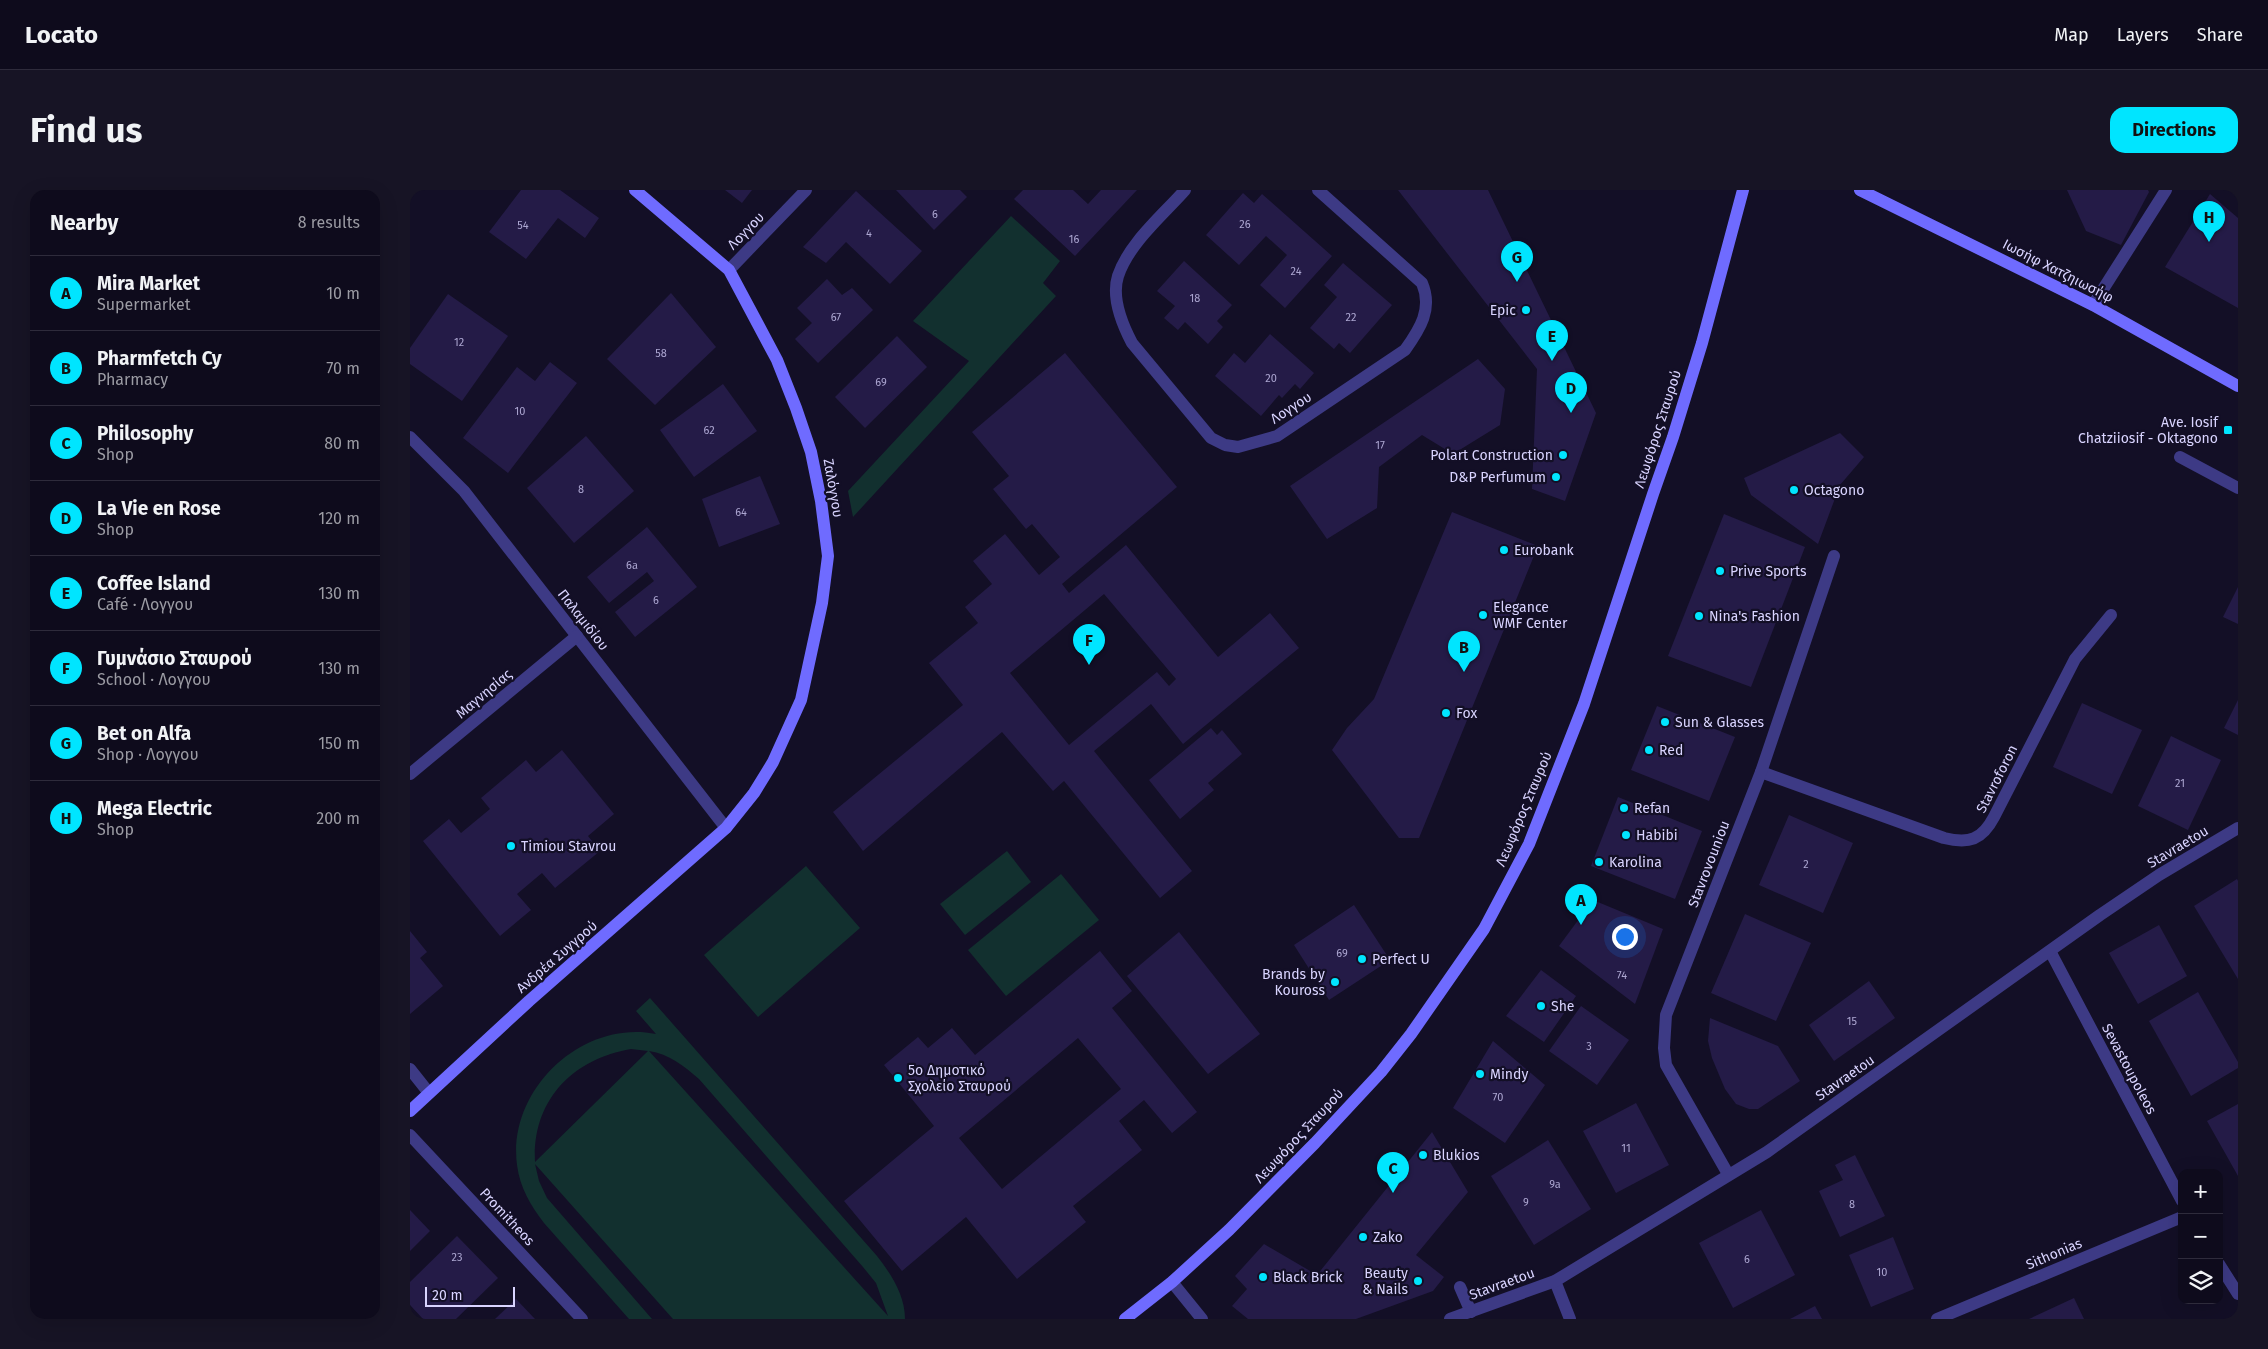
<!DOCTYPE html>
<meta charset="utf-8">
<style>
:root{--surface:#0e0b1c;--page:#171425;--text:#f1f3f6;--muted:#9b9ba3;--line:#2e2b3b;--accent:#00e5ff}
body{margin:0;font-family:"Fira Sans",sans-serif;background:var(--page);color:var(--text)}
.controls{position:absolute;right:15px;bottom:15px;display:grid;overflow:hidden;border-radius:10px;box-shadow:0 5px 20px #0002}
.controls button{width:45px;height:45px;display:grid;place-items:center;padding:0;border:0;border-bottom:1px solid var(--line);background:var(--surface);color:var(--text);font:25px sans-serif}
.scale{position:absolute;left:15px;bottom:12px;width:90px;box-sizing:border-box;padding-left:5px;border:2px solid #d9d4ff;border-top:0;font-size:14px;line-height:18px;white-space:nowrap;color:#d9d4ff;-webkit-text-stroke:4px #130f26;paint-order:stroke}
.you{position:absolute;left:1214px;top:746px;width:18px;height:18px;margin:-12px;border:4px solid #fff;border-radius:50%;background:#1a73e8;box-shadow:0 0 0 8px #1a73e833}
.badge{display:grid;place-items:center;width:32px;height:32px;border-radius:50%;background:var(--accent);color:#111;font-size:16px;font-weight:700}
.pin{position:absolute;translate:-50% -41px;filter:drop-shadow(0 1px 2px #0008)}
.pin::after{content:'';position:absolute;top:26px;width:18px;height:15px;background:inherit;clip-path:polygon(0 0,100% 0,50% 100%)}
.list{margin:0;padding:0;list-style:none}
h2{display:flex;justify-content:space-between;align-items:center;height:65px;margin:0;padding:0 20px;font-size:21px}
h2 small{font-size:16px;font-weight:400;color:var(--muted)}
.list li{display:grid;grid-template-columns:32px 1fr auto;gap:15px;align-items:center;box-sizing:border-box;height:75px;padding:0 20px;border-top:1px solid var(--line)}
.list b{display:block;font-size:19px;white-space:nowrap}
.list p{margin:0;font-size:16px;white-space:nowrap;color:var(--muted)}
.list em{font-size:16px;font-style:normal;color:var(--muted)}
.icon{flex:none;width:28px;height:28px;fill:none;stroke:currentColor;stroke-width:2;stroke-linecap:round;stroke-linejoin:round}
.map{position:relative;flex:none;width:1828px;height:1129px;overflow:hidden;border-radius:15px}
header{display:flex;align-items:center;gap:30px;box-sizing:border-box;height:70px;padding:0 25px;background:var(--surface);border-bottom:1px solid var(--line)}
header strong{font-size:24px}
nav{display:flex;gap:28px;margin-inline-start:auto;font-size:18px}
.intro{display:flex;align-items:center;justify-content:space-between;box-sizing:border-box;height:120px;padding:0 30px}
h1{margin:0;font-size:35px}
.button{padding:12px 22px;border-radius:15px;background:var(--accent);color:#111;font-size:18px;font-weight:700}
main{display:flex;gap:30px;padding:0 30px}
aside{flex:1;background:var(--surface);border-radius:15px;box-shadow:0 5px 20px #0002}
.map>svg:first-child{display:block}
.green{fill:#12302f;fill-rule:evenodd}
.building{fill:#241b47;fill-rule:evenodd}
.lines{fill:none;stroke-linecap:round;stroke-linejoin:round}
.lane{stroke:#3d3a85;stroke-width:12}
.street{stroke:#3d3a85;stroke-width:12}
.secondary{stroke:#6f6bff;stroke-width:12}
.poi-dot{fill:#00e5ff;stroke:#130f26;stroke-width:2}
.labels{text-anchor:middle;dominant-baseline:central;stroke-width:4.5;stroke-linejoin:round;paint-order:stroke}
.number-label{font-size:11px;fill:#aca6d1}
.street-label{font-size:14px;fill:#d9d4ff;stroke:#130f26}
.poi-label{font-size:14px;fill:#d9d4ff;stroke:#130f26;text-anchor:start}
</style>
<header>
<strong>Locato</strong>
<nav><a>Map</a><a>Layers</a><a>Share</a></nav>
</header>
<div class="intro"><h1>Find us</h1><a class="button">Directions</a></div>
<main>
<aside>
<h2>Nearby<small>8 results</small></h2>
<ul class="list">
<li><span class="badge">A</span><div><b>Mira Market</b><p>Supermarket</p></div><em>10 m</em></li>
<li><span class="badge">B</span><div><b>Pharmfetch Cy</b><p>Pharmacy</p></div><em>70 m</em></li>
<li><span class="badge">C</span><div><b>Philosophy</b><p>Shop</p></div><em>80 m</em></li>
<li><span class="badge">D</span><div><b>La Vie en Rose</b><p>Shop</p></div><em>120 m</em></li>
<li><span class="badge">E</span><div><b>Coffee Island</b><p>Café · Λογγου</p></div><em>130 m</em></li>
<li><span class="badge">F</span><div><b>Γυμνάσιο Σταυρού</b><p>School · Λογγου</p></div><em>130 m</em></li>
<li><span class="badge">G</span><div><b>Bet on Alfa</b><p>Shop · Λογγου</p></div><em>150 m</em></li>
<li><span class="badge">H</span><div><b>Mega Electric</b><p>Shop</p></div><em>200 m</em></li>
</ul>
</aside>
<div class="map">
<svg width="1828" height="1129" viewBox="0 0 1828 1129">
<rect width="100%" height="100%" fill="#130f26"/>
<g class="green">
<path d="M601,26L650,71L633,93L646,106L443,327L438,301L559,171L503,131Z"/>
<path d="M597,661L621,692L555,745L530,714Z"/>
<path d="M396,676L450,738L348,827L294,765Z"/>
<path d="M651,684L689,730L596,806L558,760Z"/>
<path d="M240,808L467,1066C481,1084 495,1105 495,1129H263L125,974L129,991L137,1008L242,1129H219L134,1033C121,1016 110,998 107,975C97,900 172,829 246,844L226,821ZM221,859L238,861L125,972C122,911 162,869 221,859ZM239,861C259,864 274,876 289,889L453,1077L466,1093L478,1126Z"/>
</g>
<g class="building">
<path d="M111,0H150L189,28L175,48L148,28L116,69L79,42Z"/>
<path d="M315,0H342L332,13Z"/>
<path d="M486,0H550L557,7L524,40Z"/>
<path d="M613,0H663L678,14L691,0H727L665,66L604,9Z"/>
<path d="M988,0H1078L1186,223L1155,311L1122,299L1127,179Z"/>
<path d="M1657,0H1738L1739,2L1711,55L1676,41Z"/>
<path d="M446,1L512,61L480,94L436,52L416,73L393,57Z"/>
<path d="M833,3L844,13L852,4L922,66L875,118L850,95L877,65L856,46L829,75L796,45Z"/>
<path d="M1800,4L1828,28V118L1755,77Z"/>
<path d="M774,71L822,115L807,131L813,137L798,154L775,132L768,140L754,128L765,116L747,101Z"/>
<path d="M933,73L982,115L940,163L929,153L924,159L900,138L927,107L914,95Z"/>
<path d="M417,89L432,105L442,98L463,120L408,173L385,149L402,133L387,118Z"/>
<path d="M261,103L306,157L245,215L197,169Z"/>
<path d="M38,104L98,146L52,211L0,174V158Z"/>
<path d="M860,144L904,183L890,199L885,194L872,208L869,205L851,226L805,186L824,163L835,173Z"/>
<path d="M487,146L517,177L455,238L425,207Z"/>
<path d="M655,163L767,297L652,394L659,403L716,355L808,467L860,423L889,458L773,554L741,514L684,561L782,681L750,708L654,591L643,601L592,542L453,661L423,622L553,515L519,473L568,433L555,417L582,394L563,371L595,344L629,385L650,367L622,334L616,339L583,299L599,286L562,242ZM694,404L766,489L759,496L747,482L659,555L600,483Z"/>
<path d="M1068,169L1095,199L1090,235L1043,264L1012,245L969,277L967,318L917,349L880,296Z"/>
<path d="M140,172L167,193L98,283L53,248L107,177L125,191Z"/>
<path d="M313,194L347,241L284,287L250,240Z"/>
<path d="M1430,243L1454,267L1430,295L1408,354L1341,305L1334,288Z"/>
<path d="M176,246L224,301L164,353L117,298Z"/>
<path d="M350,286L370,334L309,357L292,309Z"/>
<path d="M1042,322L1128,356L1009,648H989L922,560L937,538L964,509Z"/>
<path d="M1314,324L1395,357L1341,497L1258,466Z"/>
<path d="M237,337L287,397L225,447L205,422L244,391L237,382L199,413L177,387Z"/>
<path d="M1828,397V434L1813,427Z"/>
<path d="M1828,510V545L1814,538Z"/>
<path d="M1672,513L1732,540L1702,604L1643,577Z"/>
<path d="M1247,516L1325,547L1299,611L1221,580Z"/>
<path d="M801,538L807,545L812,540L832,564L798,593L804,600L770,629L739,590Z"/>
<path d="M1761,546L1811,570L1778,640L1728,616Z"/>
<path d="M152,560L204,624L178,646L190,661L145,698L132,683L107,704L121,720L90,746L13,651L39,629L51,643L80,619L71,608L116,570L126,582Z"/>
<path d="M1208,607L1292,641L1265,709L1181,676Z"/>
<path d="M1379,625L1443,653L1413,723L1349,695Z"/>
<path d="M1827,689L1828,691V789L1784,716Z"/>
<path d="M1183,710L1253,739L1225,814L1149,756Z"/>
<path d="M944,715L980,770L919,810L884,755Z"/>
<path d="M1335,724L1401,753L1366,831L1301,803Z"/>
<path d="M1749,735L1777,786L1728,814L1699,763Z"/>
<path d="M0,741L17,762L10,768L33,796L0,824Z"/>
<path d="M769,742L850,844L798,884L717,786Z"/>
<path d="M690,761L722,801L702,818L787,922L762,943L734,910L709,931L732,960L663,1016L676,1032L607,1089L556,1027L492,1081L434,1011L524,936L474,875L508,847L518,858L542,838L565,865ZM668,848L711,899L592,999L549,948Z"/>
<path d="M1131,780L1166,806L1134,852L1096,826Z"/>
<path d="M1459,791L1485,828L1424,871L1399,835Z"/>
<path d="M1788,802L1828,872V878L1781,906L1739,831Z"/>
<path d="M1171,816L1219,850L1187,895L1139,861Z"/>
<path d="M1300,828L1368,856L1390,891L1348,919H1339L1326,914L1315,899L1302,868L1298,851Z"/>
<path d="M1083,851L1135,895L1095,953L1043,918Z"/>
<path d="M1226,913L1259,975L1206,1003L1173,941Z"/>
<path d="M1828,914V986L1797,931Z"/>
<path d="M1022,942L1058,1002L1006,1065L1034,1087L1023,1101L946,1129H838L822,1116L837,1099L825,1086L854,1054L907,1085Z"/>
<path d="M1138,950L1181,1019L1124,1055L1081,986Z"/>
<path d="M1445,965L1475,1026L1430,1047L1409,1001L1433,990L1425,975Z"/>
<path d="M0,1020L20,1041L0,1061Z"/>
<path d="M1351,1020L1385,1085L1323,1118L1289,1053Z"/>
<path d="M47,1046L88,1088L46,1129H13L0,1115V1092Z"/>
<path d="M1483,1047L1504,1099L1461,1117L1439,1065Z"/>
<path d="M1664,1108L1674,1129H1619Z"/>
<path d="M106,1109L125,1129H85Z"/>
<path d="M1405,1116L1412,1129H1380Z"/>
</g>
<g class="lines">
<g class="lane">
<path d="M0,879L19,903"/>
<path d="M1050,1097L1061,1122"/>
</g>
<g class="street">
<path d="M775,0C753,25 719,53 708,86C701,108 712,134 722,153L801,248L815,255L828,257L867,246L995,160C1010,139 1023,119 1012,93L908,0"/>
<path d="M319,80L396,0"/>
<path d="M1683,115L1756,0"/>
<path d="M0,247L54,301L316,638"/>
<path d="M1770,267L1828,298"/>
<path d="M1351,582L1534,648C1559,654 1572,650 1584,627L1665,469L1701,425"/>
<path d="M0,584L167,446"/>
<path d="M1640,761L1772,1011"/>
<path d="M0,945L172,1129"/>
<path d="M1318,984L1256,875L1254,858L1256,825L1351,582L1424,366"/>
<path d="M1809,1074L1828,1104"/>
<path d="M1145,1091L1160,1129"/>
<path d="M762,1092L792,1129"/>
<path d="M1040,1129L1145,1091L1357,962L1690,725L1749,685L1828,638"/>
<path d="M1527,1129L1772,1027"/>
</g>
<g class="secondary">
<path d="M1450,0L1683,115L1828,196"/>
<path d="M0,921L119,811L316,638L344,603L363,572L391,510L412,413L418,366L411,311L401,262L386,218L367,170L319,80L225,0"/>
<path d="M715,1129L762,1092L819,1040L905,953L971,882L1001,844L1074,739L1119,654L1174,514L1243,304L1263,247L1292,153L1333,0"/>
</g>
</g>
<g class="poi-dot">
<circle cx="1116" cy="120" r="5"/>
<rect x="1813" y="235" width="10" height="10" rx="2.5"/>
<circle cx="1153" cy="265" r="5"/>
<circle cx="1146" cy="287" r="5"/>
<circle cx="1384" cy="300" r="5"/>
<circle cx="1094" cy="360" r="5"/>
<circle cx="1310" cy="381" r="5"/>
<circle cx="1073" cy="425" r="5"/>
<circle cx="1289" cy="426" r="5"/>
<circle cx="1036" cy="523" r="5"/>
<circle cx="1255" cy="532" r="5"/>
<circle cx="1239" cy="560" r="5"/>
<circle cx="1214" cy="618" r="5"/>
<circle cx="1216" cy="645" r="5"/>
<circle cx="101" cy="656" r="5"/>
<circle cx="1189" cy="672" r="5"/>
<circle cx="952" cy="769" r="5"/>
<circle cx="925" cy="792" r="5"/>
<circle cx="1131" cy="816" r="5"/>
<circle cx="1070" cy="884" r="5"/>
<circle cx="488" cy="888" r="5"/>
<circle cx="1013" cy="965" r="5"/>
<circle cx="953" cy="1047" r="5"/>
<circle cx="853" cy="1087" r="5"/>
<circle cx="1008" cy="1091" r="5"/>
</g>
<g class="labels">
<g class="number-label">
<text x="525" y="24">6</text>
<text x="835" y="34">26</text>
<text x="113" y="35">54</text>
<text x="459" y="43">4</text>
<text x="664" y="49">16</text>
<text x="886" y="81">24</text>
<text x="785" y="108">18</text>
<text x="426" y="127">67</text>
<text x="941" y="127">22</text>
<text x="49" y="152">12</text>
<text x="251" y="163">58</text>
<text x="861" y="188">20</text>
<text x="471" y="192">69</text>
<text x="110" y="221">10</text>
<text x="299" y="240">62</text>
<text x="970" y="255">17</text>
<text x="171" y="299">8</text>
<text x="331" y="322">64</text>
<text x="222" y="375">6a</text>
<text x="246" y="410">6</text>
<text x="1770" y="593">21</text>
<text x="1396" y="674">2</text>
<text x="932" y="763">69</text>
<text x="1212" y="785">74</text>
<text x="1442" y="831">15</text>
<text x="1179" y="856">3</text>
<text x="1088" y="907">70</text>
<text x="1216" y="958">11</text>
<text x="1145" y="994">9a</text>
<text x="1116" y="1012">9</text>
<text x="1442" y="1014">8</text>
<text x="47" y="1067">23</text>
<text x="1337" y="1069">6</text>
<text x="1472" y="1082">10</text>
</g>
<g class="street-label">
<text transform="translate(336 41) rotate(-46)">Λογγου</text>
<text transform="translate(1648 81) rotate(27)">Ιωσήφ Χατζηιωσήφ</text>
<text transform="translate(881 218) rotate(-33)">Λογγου</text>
<text transform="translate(1248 239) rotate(-72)">Λεωφόρος Σταυρού</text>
<text transform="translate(423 298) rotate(80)">Ζαλόγγου</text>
<text transform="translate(173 430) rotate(52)">Παλαμιδίου</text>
<text transform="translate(74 504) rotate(-40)">Μαγνησίας</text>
<text transform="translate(1587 589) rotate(-63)">Stavroforon</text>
<text transform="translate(1114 619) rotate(-67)">Λεωφόρος Σταυρού</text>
<text transform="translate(1768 657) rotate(-31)">Stavraetou</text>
<text transform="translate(1299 674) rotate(-69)">Stavrovouniou</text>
<text transform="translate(147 767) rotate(-41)">Ανδρέα Συγγρού</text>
<text transform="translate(1719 879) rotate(62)">Sevastoupoleos</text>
<text transform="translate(1435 888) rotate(-35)">Stavraetou</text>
<text transform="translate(889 946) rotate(-47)">Λεωφόρος Σταυρού</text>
<text transform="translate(97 1027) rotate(47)">Promitheos</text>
<text transform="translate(1644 1064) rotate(-23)">Sithonias</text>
<text transform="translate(1092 1094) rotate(-20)">Stavraetou</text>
</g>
<g class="poi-label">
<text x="1106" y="120" text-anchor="end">Epic</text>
<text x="1808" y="232" text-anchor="end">Ave. Iosif<tspan x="1808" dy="16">Chatziiosif - Oktagono</tspan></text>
<text x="1143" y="265" text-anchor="end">Polart Construction</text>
<text x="1136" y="287" text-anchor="end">D&amp;P Perfumum</text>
<text x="1394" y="300">Octagono</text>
<text x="1104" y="360">Eurobank</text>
<text x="1320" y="381">Prive Sports</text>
<text x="1083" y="417">Elegance<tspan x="1083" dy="16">WMF Center</tspan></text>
<text x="1299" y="426">Nina's Fashion</text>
<text x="1046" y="523">Fox</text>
<text x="1265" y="532">Sun &amp; Glasses</text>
<text x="1249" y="560">Red</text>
<text x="1224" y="618">Refan</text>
<text x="1226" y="645">Habibi</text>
<text x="111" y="656">Timiou Stavrou</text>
<text x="1199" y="672">Karolina</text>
<text x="962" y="769">Perfect U</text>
<text x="915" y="784" text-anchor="end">Brands by<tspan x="915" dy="16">Kouross</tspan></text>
<text x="1141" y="816">She</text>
<text x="498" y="880">5ο Δημοτικό<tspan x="498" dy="16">Σχολείο Σταυρού</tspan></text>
<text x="1080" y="884">Mindy</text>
<text x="1023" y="965">Blukios</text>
<text x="963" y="1047">Zako</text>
<text x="998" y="1083" text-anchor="end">Beauty<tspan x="998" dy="16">&amp; Nails</tspan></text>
<text x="863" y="1087">Black Brick</text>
</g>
</g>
</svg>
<div class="controls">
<button>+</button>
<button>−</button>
<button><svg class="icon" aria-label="layers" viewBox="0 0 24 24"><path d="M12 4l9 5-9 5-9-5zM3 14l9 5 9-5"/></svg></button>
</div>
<div class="scale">20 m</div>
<div class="you"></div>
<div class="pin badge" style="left:1171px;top:735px">A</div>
<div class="pin badge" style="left:1054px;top:482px">B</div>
<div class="pin badge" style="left:983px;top:1003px">C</div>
<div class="pin badge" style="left:1161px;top:223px">D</div>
<div class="pin badge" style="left:1142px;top:171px">E</div>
<div class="pin badge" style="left:679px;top:475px">F</div>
<div class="pin badge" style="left:1107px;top:92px">G</div>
<div class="pin badge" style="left:1799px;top:52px">H</div>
</div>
</main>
